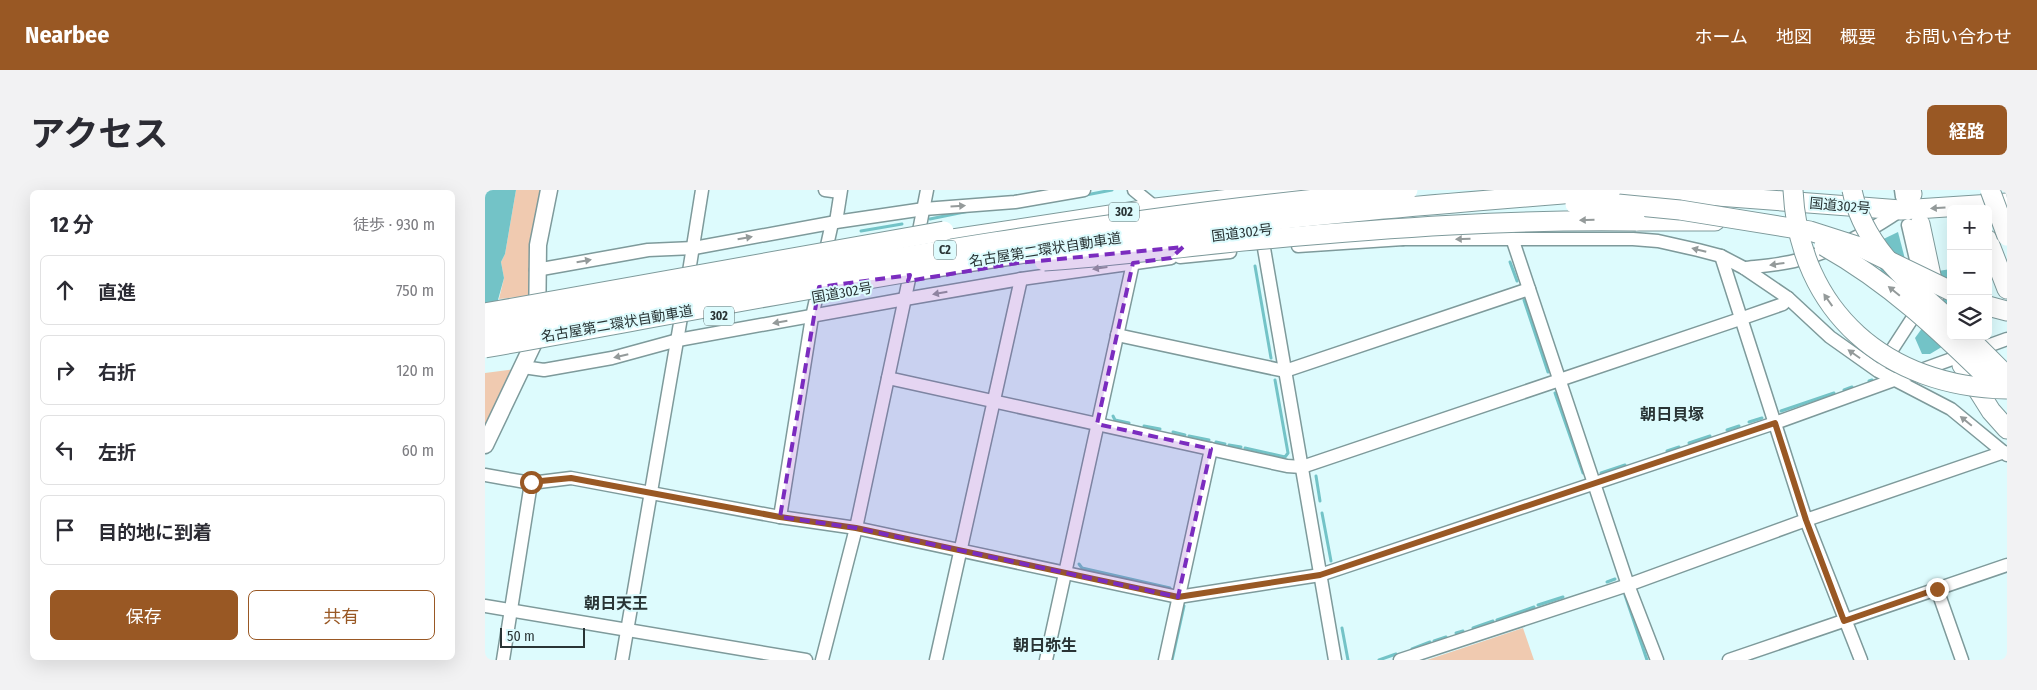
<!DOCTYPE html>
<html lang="ja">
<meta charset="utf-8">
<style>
:root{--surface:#fff;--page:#f2f2f3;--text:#2b2b33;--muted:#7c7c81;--line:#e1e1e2;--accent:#995824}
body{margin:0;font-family:"Fira Sans Condensed","Noto Sans JP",sans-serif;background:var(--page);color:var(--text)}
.controls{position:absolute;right:15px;top:15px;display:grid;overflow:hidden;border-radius:8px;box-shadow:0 5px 20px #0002}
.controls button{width:45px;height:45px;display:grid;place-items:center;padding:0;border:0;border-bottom:1px solid var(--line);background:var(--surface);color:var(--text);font:25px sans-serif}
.scale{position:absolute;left:15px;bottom:12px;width:85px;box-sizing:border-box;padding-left:5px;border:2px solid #293435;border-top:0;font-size:14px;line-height:18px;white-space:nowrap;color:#293435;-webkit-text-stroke:4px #ddfbfd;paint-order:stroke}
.stop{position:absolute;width:15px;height:15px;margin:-11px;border:4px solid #995824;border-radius:50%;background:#fff}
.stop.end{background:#995824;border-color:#fff;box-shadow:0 1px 5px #0008}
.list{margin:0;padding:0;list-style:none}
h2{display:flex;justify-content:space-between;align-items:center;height:65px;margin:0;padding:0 20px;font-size:21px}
h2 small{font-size:16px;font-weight:400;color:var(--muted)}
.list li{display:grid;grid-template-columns:32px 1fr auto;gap:15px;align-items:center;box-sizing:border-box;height:70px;margin:0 10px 10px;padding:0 10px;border:1px solid var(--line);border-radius:8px}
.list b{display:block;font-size:19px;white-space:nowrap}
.list em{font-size:16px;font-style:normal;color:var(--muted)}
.actions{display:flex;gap:10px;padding:15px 20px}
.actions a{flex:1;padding:11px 0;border:1px solid var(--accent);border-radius:8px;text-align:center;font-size:18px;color:var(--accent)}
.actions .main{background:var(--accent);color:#fff}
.icon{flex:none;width:28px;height:28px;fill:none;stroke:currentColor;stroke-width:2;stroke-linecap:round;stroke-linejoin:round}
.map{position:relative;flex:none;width:1522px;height:470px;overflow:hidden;border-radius:8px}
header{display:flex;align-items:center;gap:30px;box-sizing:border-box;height:70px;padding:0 25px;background:var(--accent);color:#fff}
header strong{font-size:24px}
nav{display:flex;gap:28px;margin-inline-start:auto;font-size:18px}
.intro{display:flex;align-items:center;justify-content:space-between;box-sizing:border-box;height:120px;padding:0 30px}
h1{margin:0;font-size:35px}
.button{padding:12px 22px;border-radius:8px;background:var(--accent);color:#fff;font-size:18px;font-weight:700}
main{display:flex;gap:30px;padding:0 30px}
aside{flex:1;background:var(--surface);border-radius:8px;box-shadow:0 5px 20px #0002}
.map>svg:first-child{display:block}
.green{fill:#f0cab0}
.water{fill:#73c3c7}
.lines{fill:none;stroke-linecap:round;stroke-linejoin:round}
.stream{stroke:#73c3c7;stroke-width:3}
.minor-casing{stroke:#7e9a9b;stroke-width:15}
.major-casing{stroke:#7e9a9b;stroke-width:19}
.highway-casing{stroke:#7e9a9b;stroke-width:21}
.minor{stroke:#fff;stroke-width:12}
.major{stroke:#fff;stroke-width:16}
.highway{stroke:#fff;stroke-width:19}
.highway-bridge-casing{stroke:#7e9a9b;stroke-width:21;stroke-linecap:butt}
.highway-bridge{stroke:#fff;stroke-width:19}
.oneway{fill:#949a9a}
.route{stroke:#995824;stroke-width:6}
.marked{fill:#7b2cbf;fill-opacity:0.2;stroke:#7b2cbf;stroke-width:4;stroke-dasharray:10 6;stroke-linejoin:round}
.labels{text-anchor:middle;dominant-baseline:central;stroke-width:4;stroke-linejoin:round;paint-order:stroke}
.shield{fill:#ddfbfd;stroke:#5f7071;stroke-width:1}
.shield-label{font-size:12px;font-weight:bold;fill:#293435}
.street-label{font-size:14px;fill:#293435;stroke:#ddfbfd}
.quarter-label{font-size:16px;font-weight:bold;fill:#293435;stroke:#ddfbfd}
</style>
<header>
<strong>Nearbee</strong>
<nav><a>ホーム</a><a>地図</a><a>概要</a><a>お問い合わせ</a></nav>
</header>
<div class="intro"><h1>アクセス</h1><a class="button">経路</a></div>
<main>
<aside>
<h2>12 分<small>徒歩 · 930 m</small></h2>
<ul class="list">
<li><svg class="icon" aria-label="ahead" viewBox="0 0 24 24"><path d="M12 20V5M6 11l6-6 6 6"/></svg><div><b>直進</b></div><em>750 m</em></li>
<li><svg class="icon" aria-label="right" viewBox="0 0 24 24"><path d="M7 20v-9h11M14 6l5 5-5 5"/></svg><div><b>右折</b></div><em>120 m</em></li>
<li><svg class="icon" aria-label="left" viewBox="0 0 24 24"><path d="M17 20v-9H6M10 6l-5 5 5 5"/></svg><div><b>左折</b></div><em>60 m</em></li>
<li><svg class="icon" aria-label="arrive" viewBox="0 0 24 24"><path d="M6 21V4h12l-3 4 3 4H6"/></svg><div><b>目的地に到着</b></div></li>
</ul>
<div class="actions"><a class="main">保存</a><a>共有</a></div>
</aside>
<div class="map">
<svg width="1522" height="470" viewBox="0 0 1522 470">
<rect width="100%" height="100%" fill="#ddfbfd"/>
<g class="green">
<path d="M31,0H56L44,65V106L14,109L19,88L16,72L20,64Z"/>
<path d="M31,179L0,238V183Z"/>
<path d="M1038,438L1049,470H942Z"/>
</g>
<g class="water">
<path d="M0,0H31L20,64L16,72L19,88L0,157Z"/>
<path d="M1413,42L1421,73L1407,103L1384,56Z"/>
<path d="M1466,79V128L1462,129L1453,81Z"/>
<path d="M1443,130L1460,155L1445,164H1437L1430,148Z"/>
</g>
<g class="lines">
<g class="stream">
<path d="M601,5L627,0"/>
<path d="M445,29L484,21"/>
<path d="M376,41L417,34"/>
<path d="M1025,72L1032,91"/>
<path d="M770,76L786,168"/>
<path d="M1039,110L1063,182"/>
<path d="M1384,191L1387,190"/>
<path d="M1359,200L1367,197"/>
<path d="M1070,203L1098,283"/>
<path d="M1296,221L1349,203"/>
<path d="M628,226L630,230L644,233"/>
<path d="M1264,232L1277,228"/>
<path d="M659,236L675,239"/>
<path d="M1242,240L1254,236"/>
<path d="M688,242L700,245"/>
<path d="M704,246L724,250"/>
<path d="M731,252L740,254"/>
<path d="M1204,253L1225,246"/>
<path d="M744,255L756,257"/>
<path d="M760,258L800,267L803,263L790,190"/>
<path d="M1182,261L1194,257"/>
<path d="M1116,283L1140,275"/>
<path d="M831,286L835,311"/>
<path d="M837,323L846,371"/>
<path d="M594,374L597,378L685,398"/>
<path d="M1122,392L1130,389"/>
<path d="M1140,405L1162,470"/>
<path d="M1053,415L1078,407"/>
<path d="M1012,430L1049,417"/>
<path d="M857,438L863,470"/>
<path d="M988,438L1008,431"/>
<path d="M971,443L978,441"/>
<path d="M949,451L961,447"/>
<path d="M927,459L945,452"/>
<path d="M687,470L699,416"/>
<path d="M894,470L911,464"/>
</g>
<defs>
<g id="minor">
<path d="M340,0L355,2"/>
<path d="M649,0L671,18"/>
<path d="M1416,0L1417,7"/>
<path d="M881,29L896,35L918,49H1148L1173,51L1213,60L1236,66L1259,78L1303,108L1345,147L1393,181L1466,219L1522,265"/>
<path d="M351,32L356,0"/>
<path d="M1423,35L1436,91"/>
<path d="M776,41L850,470"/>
<path d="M1027,48L1143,395L1172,470"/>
<path d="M432,51L442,0"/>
<path d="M813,56L918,49"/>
<path d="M1236,66L1321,330L1376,470"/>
<path d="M695,67L745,62"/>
<path d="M339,69L347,33"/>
<path d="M1259,78C1277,76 1295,75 1313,70C1349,62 1385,41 1416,20"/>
<path d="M51,80L163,60L209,58L351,32L439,19L530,12L599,0"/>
<path d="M202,94L217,0"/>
<path d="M632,145L800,181L1044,99"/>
<path d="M1399,172L1436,115"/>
<path d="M38,177L59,180L127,168L193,150L420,109L536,89L686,68"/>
<path d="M403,188L802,276L817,277L1255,129L1298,114L1303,108"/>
<path d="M0,285L46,293L86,288L295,327L371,338L693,407L835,385L1290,233L1522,149"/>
<path d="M295,327L327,127L335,91"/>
<path d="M1452,399L1477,470"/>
<path d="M0,416L321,470"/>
<path d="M18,470L46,293"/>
<path d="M137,470L198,116"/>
<path d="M337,470L371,338L427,75"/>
<path d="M451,470L536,89"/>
<path d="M561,470L648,73"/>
<path d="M680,470L726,259"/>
<path d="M915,470L1143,395L1321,330L1519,262"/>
<path d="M1244,470L1522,375"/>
</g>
<path id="major" d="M0,255L52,146L53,55L64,0"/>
<g id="highway">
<path d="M1426,0L1427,4"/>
<path d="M1134,9L1219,5L1416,20L1522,13"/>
<path d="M1151,31H1230"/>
<path d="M1435,34L1450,104"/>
<path d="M461,50L671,18L818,0"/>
<path d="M1503,50L1522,99"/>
<path d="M1503,116L1522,121"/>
<path d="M1477,175L1506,221L1522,239"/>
</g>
</defs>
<use href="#minor" class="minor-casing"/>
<use href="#major" class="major-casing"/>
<use href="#highway" class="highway-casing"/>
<use href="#minor" class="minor"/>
<use href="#major" class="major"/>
<use href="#highway" class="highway"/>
<defs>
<g id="highway-bridge">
<path d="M1308,0C1314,122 1402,197 1522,199"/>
<path d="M1367,0C1378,57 1425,94 1466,131"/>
<path d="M1505,0L1522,46"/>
<path d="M1090,14H1133L1195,20L1325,41L1375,57L1466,101"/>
<path d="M1339,56C1405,93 1455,141 1509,194"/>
<path d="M559,71C633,67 707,55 781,49C904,38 1028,29 1151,31"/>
<path d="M0,123L459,41"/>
<path d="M0,141C306,86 612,27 923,0"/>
<path d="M1482,146L1522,186"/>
<path d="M0,158C229,117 457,72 688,42C833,23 980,12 1126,0"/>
</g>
</defs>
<use href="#highway-bridge" class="highway-bridge-casing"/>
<use href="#highway-bridge" class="highway-bridge"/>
</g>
<defs><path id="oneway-solid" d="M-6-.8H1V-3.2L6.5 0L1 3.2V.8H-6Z" transform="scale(1.25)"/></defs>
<g class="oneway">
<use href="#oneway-solid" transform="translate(473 16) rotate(-4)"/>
<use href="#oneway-solid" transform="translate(1453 18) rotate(177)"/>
<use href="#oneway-solid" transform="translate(1102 30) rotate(179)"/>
<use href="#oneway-solid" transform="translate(260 48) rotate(-10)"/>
<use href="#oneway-solid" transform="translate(978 49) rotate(179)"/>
<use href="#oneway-solid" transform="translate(1214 60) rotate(-166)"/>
<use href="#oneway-solid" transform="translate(99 71) rotate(-10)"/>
<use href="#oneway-solid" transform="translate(1292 74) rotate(172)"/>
<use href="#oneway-solid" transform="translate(615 78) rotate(172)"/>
<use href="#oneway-solid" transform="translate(1409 101) rotate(-141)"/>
<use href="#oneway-solid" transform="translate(455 103) rotate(170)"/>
<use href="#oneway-solid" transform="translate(1343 110) rotate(-125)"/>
<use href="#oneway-solid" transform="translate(295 132) rotate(170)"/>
<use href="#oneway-solid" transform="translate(1369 164) rotate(-145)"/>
<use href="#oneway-solid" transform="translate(136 166) rotate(167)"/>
<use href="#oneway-solid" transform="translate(1481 231) rotate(-141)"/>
</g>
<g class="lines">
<path class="route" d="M46,292L86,288L295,327L371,338L693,407L835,385L1290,233L1321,330L1359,431L1452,399"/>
</g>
<path class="marked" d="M698,57L686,68L648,73L612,234L726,259L693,407L371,338L295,327L334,97L425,85L423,91L532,73Z"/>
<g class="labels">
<g class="shield">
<rect x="624" y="12.5" width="30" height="19" rx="4"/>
<rect x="449" y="50.5" width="22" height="19" rx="4"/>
<rect x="219" y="116.5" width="30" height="19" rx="4"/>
</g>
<g class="shield-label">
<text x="639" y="22">302</text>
<text x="460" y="60">C2</text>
<text x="234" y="126">302</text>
</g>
<g class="street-label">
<text transform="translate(1355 16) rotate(5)">国道302号</text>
<text transform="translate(757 43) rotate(-7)">国道302号</text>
<text transform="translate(560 60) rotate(-9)">名古屋第二環状自動車道</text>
<text transform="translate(357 103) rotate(-10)">国道302号</text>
<text transform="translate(132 134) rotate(-10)">名古屋第二環状自動車道</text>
</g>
<g class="quarter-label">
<text x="1187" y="224">朝日貝塚</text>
<text x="131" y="413">朝日天王</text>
<text x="560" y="455">朝日弥生</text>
</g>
</g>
</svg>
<div class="controls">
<button>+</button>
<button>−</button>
<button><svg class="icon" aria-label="layers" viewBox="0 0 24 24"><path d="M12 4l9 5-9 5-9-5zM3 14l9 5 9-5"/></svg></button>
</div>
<div class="scale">50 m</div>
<div class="stop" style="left:46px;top:292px"></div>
<div class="stop end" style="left:1452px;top:399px"></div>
</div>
</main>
